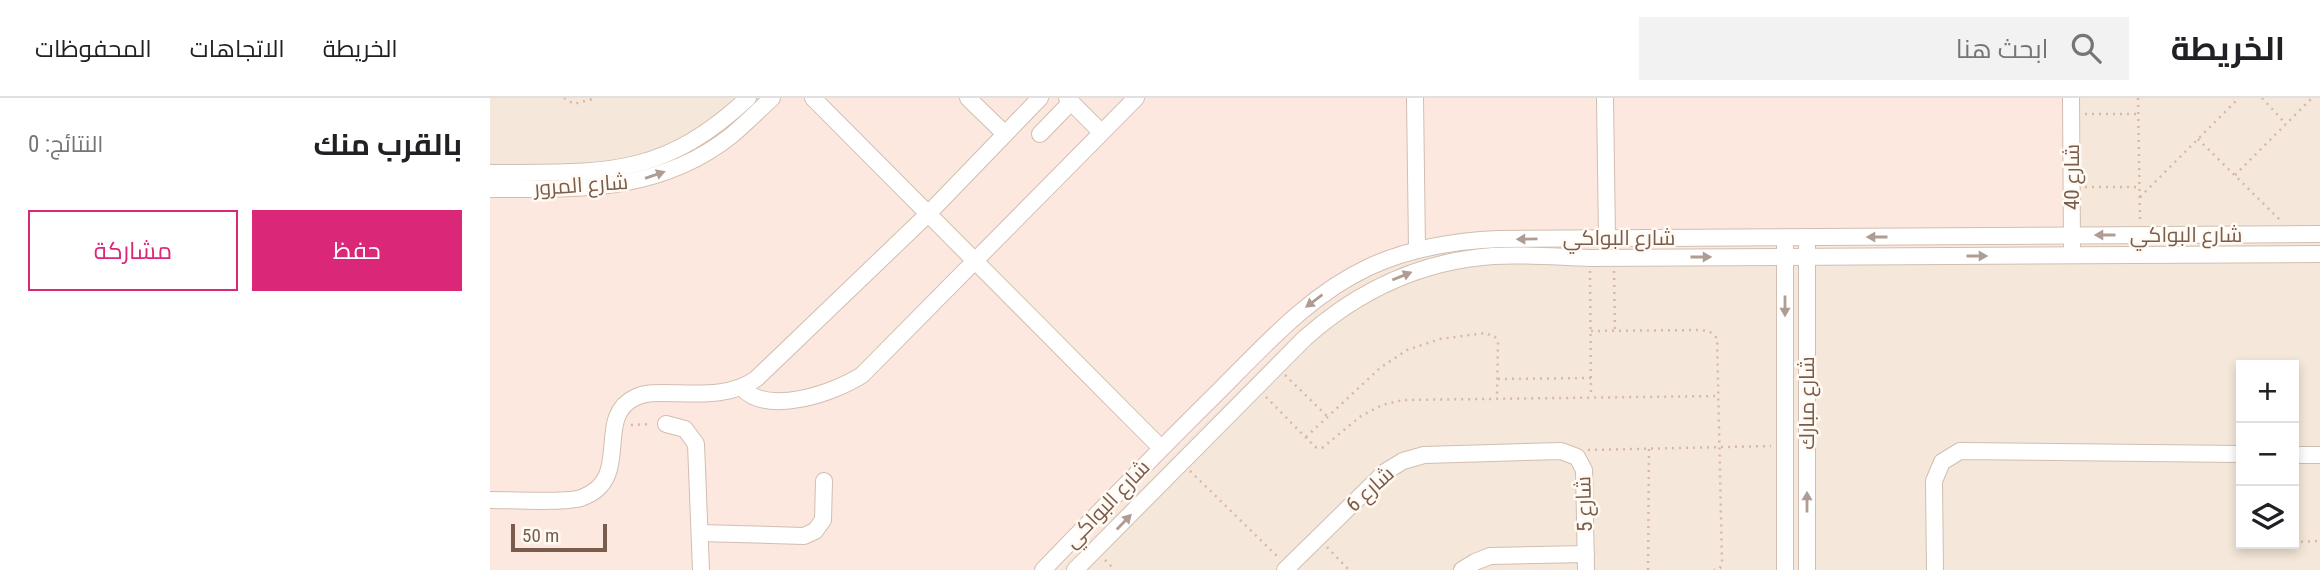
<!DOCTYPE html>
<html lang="ar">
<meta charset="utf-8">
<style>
:root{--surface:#fff;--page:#f2f2f2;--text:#202124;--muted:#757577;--line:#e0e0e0;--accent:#db2777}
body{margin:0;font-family:"Roboto Condensed",Cairo,sans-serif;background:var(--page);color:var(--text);direction:rtl}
.controls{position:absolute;right:21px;bottom:21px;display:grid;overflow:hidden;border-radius:0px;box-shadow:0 4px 10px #0003}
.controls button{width:63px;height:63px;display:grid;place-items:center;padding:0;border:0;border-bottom:2px solid var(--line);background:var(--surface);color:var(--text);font:35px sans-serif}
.scale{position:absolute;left:21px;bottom:18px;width:96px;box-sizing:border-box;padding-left:7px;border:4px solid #7a5c4d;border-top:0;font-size:19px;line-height:24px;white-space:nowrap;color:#7a5c4d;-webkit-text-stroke:5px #fffaf3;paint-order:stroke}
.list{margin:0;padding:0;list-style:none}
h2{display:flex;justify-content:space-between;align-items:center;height:91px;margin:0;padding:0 28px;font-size:30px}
h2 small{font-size:23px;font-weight:400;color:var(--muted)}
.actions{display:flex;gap:14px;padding:21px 28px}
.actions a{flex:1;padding:16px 0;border:2px solid var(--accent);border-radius:0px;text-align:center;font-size:24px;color:var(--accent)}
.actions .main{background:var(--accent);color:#fff}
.icon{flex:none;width:38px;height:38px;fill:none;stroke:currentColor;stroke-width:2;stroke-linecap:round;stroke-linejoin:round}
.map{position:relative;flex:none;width:1830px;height:472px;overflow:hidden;direction:ltr}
header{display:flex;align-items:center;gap:42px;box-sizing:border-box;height:98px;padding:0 35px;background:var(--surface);border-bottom:2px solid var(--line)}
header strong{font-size:33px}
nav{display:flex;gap:38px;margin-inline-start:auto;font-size:24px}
.search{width:490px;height:63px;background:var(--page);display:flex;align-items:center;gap:18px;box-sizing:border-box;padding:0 24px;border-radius:0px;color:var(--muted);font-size:26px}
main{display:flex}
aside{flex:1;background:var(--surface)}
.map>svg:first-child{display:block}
.residential{fill:#f5e8da;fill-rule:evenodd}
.commercial{fill:#fde8e0}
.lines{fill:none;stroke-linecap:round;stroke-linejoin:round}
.minor-casing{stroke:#d1beb0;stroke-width:18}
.path{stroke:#d9b8a5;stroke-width:2.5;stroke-dasharray:2 5;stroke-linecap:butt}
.minor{stroke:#fff;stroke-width:16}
.oneway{fill:#af9d94}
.labels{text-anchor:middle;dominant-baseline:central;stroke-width:5;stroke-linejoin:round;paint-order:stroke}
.street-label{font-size:21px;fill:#7a5c4d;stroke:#fffaf3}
</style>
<header>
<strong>الخريطة</strong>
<div class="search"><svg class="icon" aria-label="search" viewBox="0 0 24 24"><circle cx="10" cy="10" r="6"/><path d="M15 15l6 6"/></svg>ابحث هنا</div>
<nav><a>الخريطة</a><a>الاتجاهات</a><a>المحفوظات</a></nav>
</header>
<main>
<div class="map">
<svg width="1830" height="472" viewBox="0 0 1830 472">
<rect width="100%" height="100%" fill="#fdf6ec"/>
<path class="residential" d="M0,0H1830V472H0ZM1751,267H1804V446H1751Z"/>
<path class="commercial" d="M273,0H1575V148L999,153L934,159L901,170L869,184L824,215L569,472H0V86L75,87L154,74L205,53L236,34Z"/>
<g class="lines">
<defs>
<g id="minor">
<path d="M323,0L671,350"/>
<path d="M478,0L515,36"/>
<path d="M577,0L611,34"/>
<path d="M925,0L927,151"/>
<path d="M1115,0L1117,140"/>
<path d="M1581,0L1582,148"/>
<path d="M550,36L581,4"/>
<path d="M0,75C112,74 170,82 258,0"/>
<path d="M0,91C87,91 170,95 242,37C256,25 269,12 282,0"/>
<path d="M1317,149V472"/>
<path d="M252,290C278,318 344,295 372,277L646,0"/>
<path d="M176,326L195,331L206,346L211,472"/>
<path d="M1804,357H1830"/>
<path d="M0,402C20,402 76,405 91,400C145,381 102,319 146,299C155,295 163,295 173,295C204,295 239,300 266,281L438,116L550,0"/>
<path d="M210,435L314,438L325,433L333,422L334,383"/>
<path d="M553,472C611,412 669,352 728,294C775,247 819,197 879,169C920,150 963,143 1008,141L1830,136"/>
<path d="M585,472L815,240C869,192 931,163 1003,158C1035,156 1068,159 1100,160L1830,156"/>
<path d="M795,472L895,374L913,363L934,357L1071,353L1087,359L1094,372L1096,472"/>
<path d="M972,472L985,464L1000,458L1096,456"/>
<path d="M1295,472V149"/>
<path d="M1445,472L1444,383L1452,364L1470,353L1751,356"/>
</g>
</defs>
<use href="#minor" class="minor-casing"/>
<g class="path">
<path d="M74,0L84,6L106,0"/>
<path d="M1648,0L1650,123"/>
<path d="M1772,0L1796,26"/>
<path d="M1595,16H1648"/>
<path d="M1708,41L1790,122"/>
<path d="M1745,77L1822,0"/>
<path d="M1595,89H1648"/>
<path d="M1650,99L1749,0"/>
<path d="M1100,173L1101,299"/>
<path d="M1124,173L1125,233"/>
<path d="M1101,233L1212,232L1220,234L1227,240L1232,464L1230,470L1224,472"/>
<path d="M795,277L838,319"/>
<path d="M1008,281L1101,280"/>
<path d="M776,299L825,349L832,350L871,318L892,307L913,302L1230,298"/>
<path d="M141,327L162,326"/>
<path d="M816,339L890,270L917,252L950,241L995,235L1005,239L1008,244L1007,300"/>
<path d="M1098,352L1281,348"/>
<path d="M700,373L788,459"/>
<path d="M1804,444L1830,443"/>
<path d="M837,449L859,472"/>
<path d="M615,462L625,472"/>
<path d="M1158,472L1159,351"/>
</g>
<use href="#minor" class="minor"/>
</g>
<defs><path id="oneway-solid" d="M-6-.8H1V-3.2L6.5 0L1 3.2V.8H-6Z" transform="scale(1.75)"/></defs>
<g class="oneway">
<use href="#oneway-solid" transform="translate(165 77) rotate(-19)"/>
<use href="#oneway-solid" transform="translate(1615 137) rotate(180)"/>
<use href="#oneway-solid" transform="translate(1387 139) rotate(180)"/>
<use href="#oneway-solid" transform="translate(1037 141) rotate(179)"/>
<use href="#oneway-solid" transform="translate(1487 158)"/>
<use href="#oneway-solid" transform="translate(1211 159)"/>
<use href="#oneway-solid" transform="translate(912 178) rotate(-22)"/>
<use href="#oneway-solid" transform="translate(824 203) rotate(143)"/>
<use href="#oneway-solid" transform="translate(1295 208) rotate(90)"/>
<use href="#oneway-solid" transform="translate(1317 404) rotate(-90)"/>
<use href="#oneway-solid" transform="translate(634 424) rotate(-46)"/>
</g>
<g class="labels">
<g class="street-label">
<text transform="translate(1582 79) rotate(-90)">شارع 40</text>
<text transform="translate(91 87) rotate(-4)">شارع المرور</text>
<text x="1696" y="137">شارع البواكي</text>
<text x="1129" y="140">شارع البواكي</text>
<text transform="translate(1317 305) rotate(-90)">شارع مبارك</text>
<text transform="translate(880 391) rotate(-42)">شارع 6</text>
<text transform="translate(617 406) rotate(-46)">شارع البواكي</text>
<text transform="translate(1094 406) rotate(-92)">شارع 5</text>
</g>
</g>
</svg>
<div class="controls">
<button>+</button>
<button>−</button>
<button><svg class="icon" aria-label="layers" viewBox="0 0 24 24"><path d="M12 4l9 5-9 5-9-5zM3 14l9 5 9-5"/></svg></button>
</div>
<div class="scale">50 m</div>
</div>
<aside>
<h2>بالقرب منك<small>النتائج: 0</small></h2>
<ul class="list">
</ul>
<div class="actions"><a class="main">حفظ</a><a>مشاركة</a></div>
</aside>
</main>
